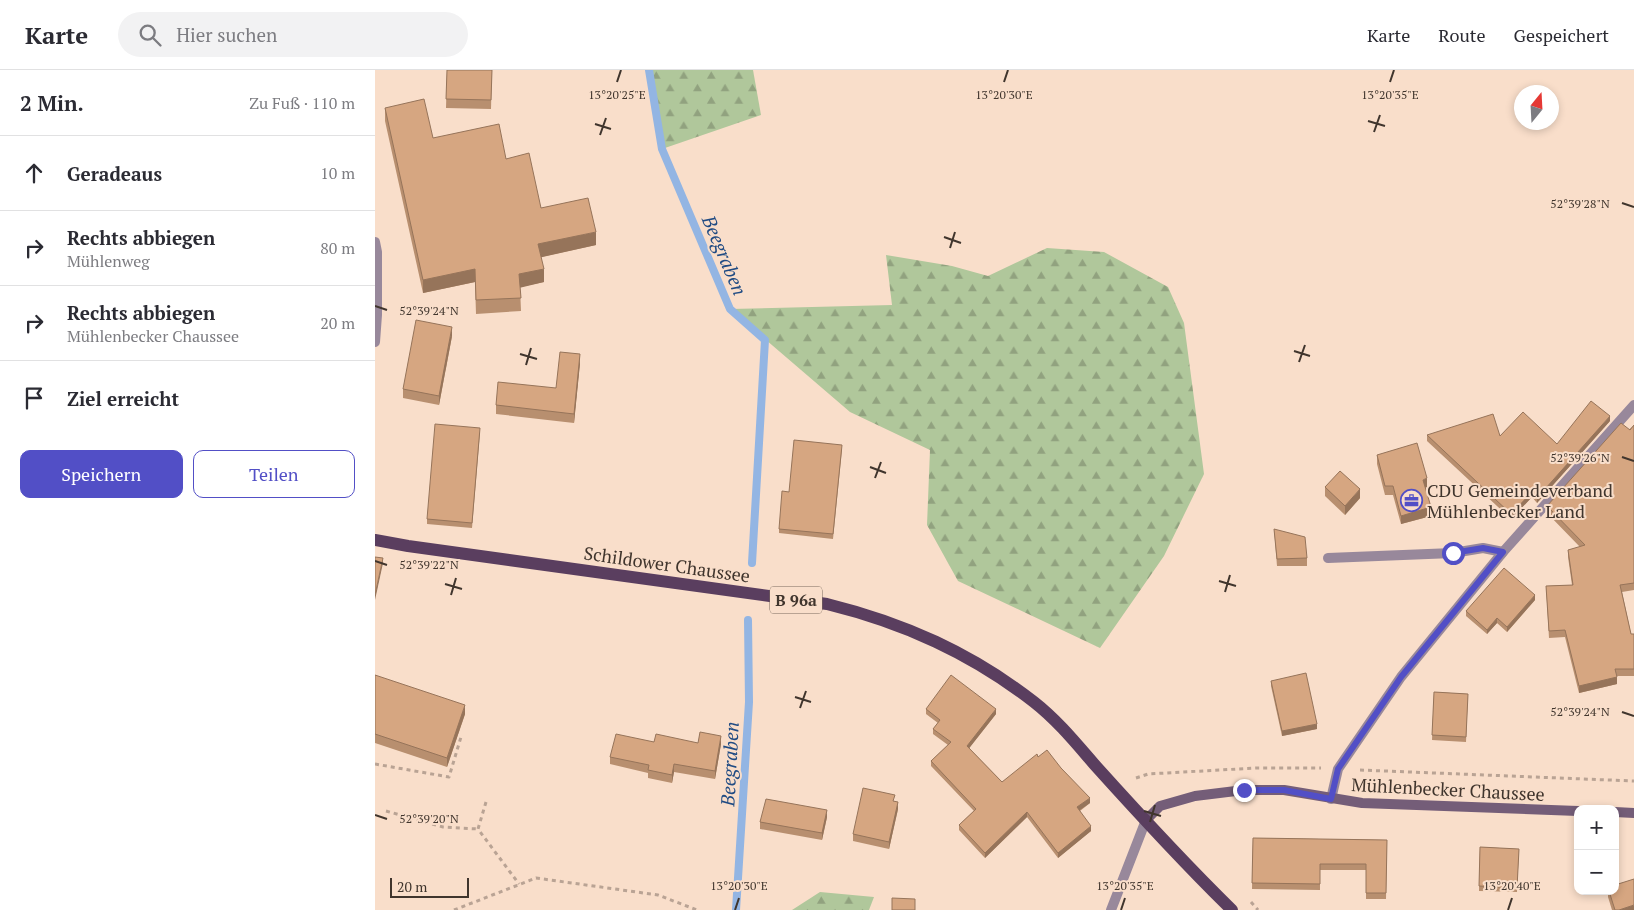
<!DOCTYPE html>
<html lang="de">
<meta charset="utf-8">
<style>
:root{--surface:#fff;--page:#f2f2f3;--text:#2b2b33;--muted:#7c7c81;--line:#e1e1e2;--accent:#524fc6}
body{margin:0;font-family:"PT Serif",serif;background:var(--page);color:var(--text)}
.controls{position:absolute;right:15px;bottom:15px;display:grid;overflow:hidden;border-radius:10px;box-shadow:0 2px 8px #0003}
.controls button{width:45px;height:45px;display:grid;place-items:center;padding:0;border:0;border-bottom:1px solid var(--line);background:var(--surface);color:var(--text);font:25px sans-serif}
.compass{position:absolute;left:1139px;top:15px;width:45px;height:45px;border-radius:50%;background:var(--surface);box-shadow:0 2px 8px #0003;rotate:18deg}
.scale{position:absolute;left:15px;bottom:12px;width:79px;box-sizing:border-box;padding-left:5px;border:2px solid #40352d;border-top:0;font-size:14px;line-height:18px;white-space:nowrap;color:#40352d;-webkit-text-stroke:4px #f9deca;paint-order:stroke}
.stop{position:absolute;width:15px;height:15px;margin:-11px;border:4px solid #524fc6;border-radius:50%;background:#fff}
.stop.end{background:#524fc6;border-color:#fff;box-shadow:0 1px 5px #0008}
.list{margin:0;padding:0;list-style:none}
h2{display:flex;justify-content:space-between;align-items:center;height:65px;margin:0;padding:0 20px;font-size:21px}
h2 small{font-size:16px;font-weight:400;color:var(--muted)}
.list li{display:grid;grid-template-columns:32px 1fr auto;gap:15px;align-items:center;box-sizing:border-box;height:75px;padding:0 20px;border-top:1px solid var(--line)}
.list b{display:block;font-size:19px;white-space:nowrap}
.list p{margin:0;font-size:16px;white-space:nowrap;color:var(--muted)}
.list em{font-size:16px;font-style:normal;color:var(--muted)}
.actions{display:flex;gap:10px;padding:15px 20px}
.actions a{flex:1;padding:11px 0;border:1px solid var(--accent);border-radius:10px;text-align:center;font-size:18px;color:var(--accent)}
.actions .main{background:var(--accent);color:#fff}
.icon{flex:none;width:28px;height:28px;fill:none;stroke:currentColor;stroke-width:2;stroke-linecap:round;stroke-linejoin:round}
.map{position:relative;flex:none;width:1259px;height:840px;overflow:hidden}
header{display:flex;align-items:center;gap:30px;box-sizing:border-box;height:70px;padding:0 25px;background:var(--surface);border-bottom:1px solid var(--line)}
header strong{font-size:24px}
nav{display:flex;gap:28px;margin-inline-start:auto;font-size:18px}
.search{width:350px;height:45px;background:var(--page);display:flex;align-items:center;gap:12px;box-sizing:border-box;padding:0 18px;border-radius:28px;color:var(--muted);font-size:19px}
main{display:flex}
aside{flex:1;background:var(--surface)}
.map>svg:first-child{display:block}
.forest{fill:url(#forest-firs)}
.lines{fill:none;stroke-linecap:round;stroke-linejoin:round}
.stream{stroke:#93b5e3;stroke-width:8}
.path{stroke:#b9a394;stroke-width:3;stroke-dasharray:4 4;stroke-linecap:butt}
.lane{stroke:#98889b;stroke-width:10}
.street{stroke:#98889b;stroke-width:10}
.secondary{stroke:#745d78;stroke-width:10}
.primary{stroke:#5a3e5f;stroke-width:12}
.wall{fill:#b88f6f}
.shaded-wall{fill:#96745a}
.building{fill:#d6a681;stroke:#96745a}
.route{stroke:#524fc6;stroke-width:6}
.ticks{fill:none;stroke:#40352d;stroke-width:2}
.labels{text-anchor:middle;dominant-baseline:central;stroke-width:4;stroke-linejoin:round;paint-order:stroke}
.shield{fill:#f9deca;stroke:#78685c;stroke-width:1}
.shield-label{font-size:16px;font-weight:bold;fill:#40352d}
.poi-label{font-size:18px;fill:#40352d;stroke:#f9deca;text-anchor:start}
.street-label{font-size:18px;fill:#40352d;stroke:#f9deca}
.water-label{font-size:19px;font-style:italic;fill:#204b83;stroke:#f9deca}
.ticks-label{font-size:12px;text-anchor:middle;fill:#40352d;stroke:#f9deca;stroke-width:4;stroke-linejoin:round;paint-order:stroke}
</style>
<header>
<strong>Karte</strong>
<div class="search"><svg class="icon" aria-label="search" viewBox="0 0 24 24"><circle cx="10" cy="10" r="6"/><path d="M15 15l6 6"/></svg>Hier suchen</div>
<nav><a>Karte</a><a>Route</a><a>Gespeichert</a></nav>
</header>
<main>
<aside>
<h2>2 Min.<small>Zu Fuß · 110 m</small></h2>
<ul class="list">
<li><svg class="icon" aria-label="ahead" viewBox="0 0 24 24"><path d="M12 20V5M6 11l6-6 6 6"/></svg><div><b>Geradeaus</b></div><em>10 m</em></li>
<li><svg class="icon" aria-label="right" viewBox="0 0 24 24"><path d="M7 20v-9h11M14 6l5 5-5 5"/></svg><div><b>Rechts abbiegen</b><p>Mühlenweg</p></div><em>80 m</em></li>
<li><svg class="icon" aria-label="right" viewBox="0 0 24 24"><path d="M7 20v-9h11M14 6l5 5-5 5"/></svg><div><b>Rechts abbiegen</b><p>Mühlenbecker Chaussee</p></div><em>20 m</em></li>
<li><svg class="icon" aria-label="arrive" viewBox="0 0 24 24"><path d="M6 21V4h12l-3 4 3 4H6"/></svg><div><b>Ziel erreicht</b></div></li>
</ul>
<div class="actions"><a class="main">Speichern</a><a>Teilen</a></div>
</aside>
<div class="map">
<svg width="1259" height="840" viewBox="0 0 1259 840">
<defs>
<pattern id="forest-firs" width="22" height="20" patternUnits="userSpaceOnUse" patternTransform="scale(1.25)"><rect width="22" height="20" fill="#b0c79b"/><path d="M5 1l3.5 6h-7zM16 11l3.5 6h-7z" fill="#91a27f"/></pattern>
</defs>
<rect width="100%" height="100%" fill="#f9deca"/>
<g class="forest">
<path d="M274,0H378L386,45L287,79Z"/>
<path d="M672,178L729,182L793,217L809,253L829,404L789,486L725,578L583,511L552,455L555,380L475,342L355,239L517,235L511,185L577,196L613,206Z"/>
<path d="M445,822L499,827L494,840H417Z"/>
</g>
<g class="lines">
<g class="stream">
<path d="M274,0L287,79L355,239L390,270L377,493"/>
<path d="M361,840L374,632L373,550"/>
</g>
<g class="path">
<path d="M0,694L74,707L86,667"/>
<path d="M985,700L1259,711"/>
<path d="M761,708L773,704L881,698H946"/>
<path d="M111,732L103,759L144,814"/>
<path d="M11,741L68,757L103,759"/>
<path d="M876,832L883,840"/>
<path d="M79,840L161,808L283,825L322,840"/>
</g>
<path class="lane" d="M953,488L1078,483L1108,478L1128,482"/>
<g class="street">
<path d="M0,172L2,182V245L0,272"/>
<path d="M956,729L963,699L1026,607L1128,482L1259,335"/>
<path d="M736,840L771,750"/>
</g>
<g class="secondary">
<path d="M1240,742L1259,743"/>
<path d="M771,750L785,736L820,726L869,720H909L987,733L1203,741"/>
</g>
<path class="primary" d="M0,470L33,476L452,534C529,553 596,583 659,632C682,650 700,672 719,694C764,744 809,793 857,840"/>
</g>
<g class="wall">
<path d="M72,0H117L116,39L71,38Z"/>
<path d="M10,38L58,68L131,89L166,138L221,175L166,187L169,212L145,217L146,241L101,244L100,212L48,223L10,51Z"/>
<path d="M77,266L64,335L28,328V319Z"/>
<path d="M205,293L199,353L121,344V335L181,318Z"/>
<path d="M1235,351L1162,433L1157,427L1136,449L1052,371V365L1125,366L1182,374Z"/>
<path d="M1259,355V520L1247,522L1256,564H1259V606H1242V614L1204,623L1190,567L1174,568L1171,516L1197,515L1193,487V480L1205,477L1172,443V436Z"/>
<path d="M105,362L97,458L52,454V449Z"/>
<path d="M467,379L458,469L404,463V459L414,422Z"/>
<path d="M1002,385L1052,417L1050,418L1056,446L1026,454L1018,425H1010L1002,394Z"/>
<path d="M950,417L985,428L970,445L950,426Z"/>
<path d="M899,459L932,488V496H902Z"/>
<path d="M1160,530L1132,562L1122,553L1112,564L1091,546V541Z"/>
<path d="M0,605L90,644L72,697L0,673Z"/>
<path d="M896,611L942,659L907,666L896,616Z"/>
<path d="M1059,622L1093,624L1091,672L1057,670Z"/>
<path d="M551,639L621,644L594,678L627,712L663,687L686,698L715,733L705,741L716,761L683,788L652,747L610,788L584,760V755L599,741L556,696V691L573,675L558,664V659L563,653L551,644Z"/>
<path d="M279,672L323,673L346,674L340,709L299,702L297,713L273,708V703L235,694V687Z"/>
<path d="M520,731L523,739L514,779L478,771V764Z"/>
<path d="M452,747L447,770L385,759V752Z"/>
<path d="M878,768L1012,770L1011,829H991V800H945V820L877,819Z"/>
<path d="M1105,777L1144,779L1142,822L1104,821Z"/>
<path d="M1233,821H1240L1259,840H1237L1233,827Z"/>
</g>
<g class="shaded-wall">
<path d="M221,162V175L163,188V174Z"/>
<path d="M100,199V212L48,223V210Z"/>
<path d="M169,199V212L144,218V204Z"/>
<path d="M77,257V266L64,335V326Z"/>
<path d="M205,284V293L199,353V344Z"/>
<path d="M1235,346V351L1162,433V428Z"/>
<path d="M1052,408V417L1048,419V410Z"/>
<path d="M985,419V428L970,445V436Z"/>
<path d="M1157,422V427L1136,449V444Z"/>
<path d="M1056,437V446L1026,454V446Z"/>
<path d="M8,488V493L0,530V525Z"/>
<path d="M1160,525V530L1132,562V557Z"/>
<path d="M1122,548V553L1112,564V560Z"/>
<path d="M1242,607V614L1204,623V616Z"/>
<path d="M90,635V644L72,697V688Z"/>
<path d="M621,639V644L592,681V676Z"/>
<path d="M942,654V659L907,666V661Z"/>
<path d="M346,666V674L340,709V701Z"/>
<path d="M299,694V702L297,713V705Z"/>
<path d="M715,728V733L702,742V737Z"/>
<path d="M523,732V739L514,779V772Z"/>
<path d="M452,740V747L447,770V763Z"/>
<path d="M652,742V747L610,788V783Z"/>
<path d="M716,756V761L683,788V783Z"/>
<path d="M1259,835V840H1244Z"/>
</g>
<g class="building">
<path d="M72,0H117L116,30L71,29Z"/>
<path d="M49,29L58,68L124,54L131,89L154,83L166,138L213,128L221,162L163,174L169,199L144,204L146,228L101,230L100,199L48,210L10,38Z"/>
<path d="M41,250L77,257L64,326L28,319Z"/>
<path d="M185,282L205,284L199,344L121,335L123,312L181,318Z"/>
<path d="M1216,331L1235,346L1162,428L1157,422L1136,444L1052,365L1118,344L1125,366L1148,342L1182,374Z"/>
<path d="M1246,353L1255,360L1259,355V513L1245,515L1256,564H1259V599H1240L1242,607L1204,616L1190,560L1174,561L1171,516L1198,515L1193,480L1210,475L1172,436Z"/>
<path d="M60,354L105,358L97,453L52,449Z"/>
<path d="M419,370L467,375L458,464L404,459L407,421L414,422Z"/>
<path d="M1042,373L1052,408L1048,410L1056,437L1026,446L1018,416H1010L1002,385Z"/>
<path d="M965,401L985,419L970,436L950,417Z"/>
<path d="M899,459L930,467L932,488L902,489Z"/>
<path d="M0,487L8,488L0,525Z"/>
<path d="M1129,498L1160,525L1132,557L1122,548L1112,560L1091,541Z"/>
<path d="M931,603L942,654L907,661L896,611Z"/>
<path d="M0,605L90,635L72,688L0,664Z"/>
<path d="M576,605L621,639L592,676L627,712L662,684L663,687L672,680L686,698L715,728L702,737L716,756L683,783L652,742L610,783L584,755L601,739L556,691L576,672L558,659L565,650L551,639Z"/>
<path d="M1059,622L1093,624L1091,667L1057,665Z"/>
<path d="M325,662L346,666L340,701L299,694L297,705L273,700L274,695L235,687L241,664L279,672L281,664L323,673Z"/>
<path d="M488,718L520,725L518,731L523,732L514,772L478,764Z"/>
<path d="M391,729L452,740L447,763L385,752Z"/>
<path d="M878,768L1012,770L1011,823H991V794H945V814L877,813Z"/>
<path d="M1105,777L1144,779L1142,818L1104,816Z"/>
<path d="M1259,809V835L1244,840H1240L1234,821H1240V815Z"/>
<path d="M517,828L540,829V840H517Z"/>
</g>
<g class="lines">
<path class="route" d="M869,720H909L956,729L963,699L1026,607L1128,482L1108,478L1078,483"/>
</g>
<path class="ticks" d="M242,12L246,0M629,12L633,0M1015,12L1019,0M993,51L1010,56M220,54L236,59M999,62L1005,45M225,65L231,48M1247,133L1259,137M569,167L586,173M575,178L580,162M0,236L12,240M919,281L935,286M145,284L162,289M924,292L930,275M151,295L156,278M1247,387L1259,391M495,397L511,403M500,408L506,392M0,491L12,495M844,511L861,516M70,514L87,519M850,522L855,505M76,525L81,508M420,627L436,632M425,638L431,621M1247,642L1259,646M769,741L786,746M0,745L12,749M775,752L780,735M360,840L364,828M746,840L750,828M1133,840L1137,828"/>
<defs>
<symbol id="office-ring" viewBox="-11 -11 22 22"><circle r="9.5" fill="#f9deca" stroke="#524fc6" stroke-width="1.5"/><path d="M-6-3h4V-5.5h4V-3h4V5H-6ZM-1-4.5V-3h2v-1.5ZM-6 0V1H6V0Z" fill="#524fc6"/></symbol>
</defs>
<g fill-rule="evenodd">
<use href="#office-ring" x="1024" y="418" width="25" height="25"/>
</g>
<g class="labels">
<rect class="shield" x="395" y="516.5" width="52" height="27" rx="4"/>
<g class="shield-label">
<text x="421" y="530">B 96a</text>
</g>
<g class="poi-label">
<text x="1052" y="420">CDU Gemeindeverband<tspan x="1052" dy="21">Mühlenbecker Land</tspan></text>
</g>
<g class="street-label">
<text transform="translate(292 494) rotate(8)">Schildower Chaussee</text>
<text transform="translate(1073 719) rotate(3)">Mühlenbecker Chaussee</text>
</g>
<g class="water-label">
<text transform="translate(350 185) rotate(67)">Beegraben</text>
<text transform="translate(354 694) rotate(-87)">Beegraben</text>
</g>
</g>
<g class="ticks-label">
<text x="242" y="29">13°20'25"E</text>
<text x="629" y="29">13°20'30"E</text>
<text x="1015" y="29">13°20'35"E</text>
<text x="1205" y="138">52°39'28"N</text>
<text x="54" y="245">52°39'24"N</text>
<text x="1205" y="392">52°39'26"N</text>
<text x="54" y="499">52°39'22"N</text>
<text x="1205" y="646">52°39'24"N</text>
<text x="54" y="753">52°39'20"N</text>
<text x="364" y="820">13°20'30"E</text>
<text x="750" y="820">13°20'35"E</text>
<text x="1137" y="820">13°20'40"E</text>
</g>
</svg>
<div class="controls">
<button>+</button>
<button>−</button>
</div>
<svg class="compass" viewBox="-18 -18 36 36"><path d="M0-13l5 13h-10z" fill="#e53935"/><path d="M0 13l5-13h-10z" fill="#7c7c81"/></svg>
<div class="scale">20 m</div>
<div class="stop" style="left:1078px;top:483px"></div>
<div class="stop end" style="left:869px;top:720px"></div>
</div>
</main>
